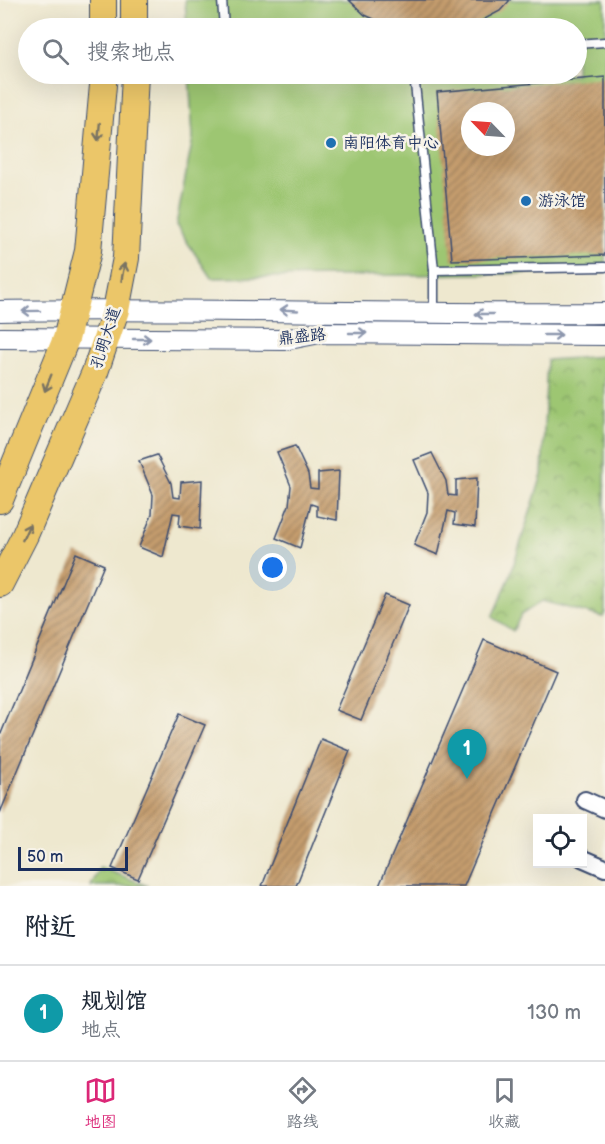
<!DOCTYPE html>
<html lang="zh">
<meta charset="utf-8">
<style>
:root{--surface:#fff;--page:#f2f2f3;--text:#1f2937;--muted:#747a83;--line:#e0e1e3;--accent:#db2777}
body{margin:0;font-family:"Balsamiq Sans","LXGW WenKai TC",sans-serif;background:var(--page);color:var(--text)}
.controls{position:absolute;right:18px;bottom:18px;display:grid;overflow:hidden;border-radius:0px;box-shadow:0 6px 24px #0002}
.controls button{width:54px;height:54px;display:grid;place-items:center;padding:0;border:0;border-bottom:2px solid var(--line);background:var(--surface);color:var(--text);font:30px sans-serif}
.compass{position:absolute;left:461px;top:102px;width:54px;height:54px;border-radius:50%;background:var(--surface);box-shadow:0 6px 24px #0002;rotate:295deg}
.scale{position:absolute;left:18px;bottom:15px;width:110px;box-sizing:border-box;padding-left:6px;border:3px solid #1b2f5e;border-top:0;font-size:16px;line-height:21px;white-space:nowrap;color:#1b2f5e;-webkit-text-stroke:4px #f7f3e8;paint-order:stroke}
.you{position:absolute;left:273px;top:568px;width:21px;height:21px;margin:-15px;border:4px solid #fff;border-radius:50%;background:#1a73e8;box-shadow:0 0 0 9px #1a73e833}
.badge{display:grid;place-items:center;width:39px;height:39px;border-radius:50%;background:var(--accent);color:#fff;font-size:20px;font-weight:700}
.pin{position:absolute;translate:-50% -50px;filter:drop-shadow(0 2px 3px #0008)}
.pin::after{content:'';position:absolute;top:32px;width:21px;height:18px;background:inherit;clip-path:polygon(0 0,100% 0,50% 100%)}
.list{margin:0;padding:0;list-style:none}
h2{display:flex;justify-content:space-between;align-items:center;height:78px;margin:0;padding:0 24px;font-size:26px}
h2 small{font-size:20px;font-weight:400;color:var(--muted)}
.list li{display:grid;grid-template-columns:39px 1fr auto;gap:18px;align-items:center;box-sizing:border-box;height:96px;padding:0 24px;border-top:2px solid var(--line)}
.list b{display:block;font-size:22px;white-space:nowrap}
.list p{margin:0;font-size:20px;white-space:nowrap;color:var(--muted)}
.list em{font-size:20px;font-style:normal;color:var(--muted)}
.icon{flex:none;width:33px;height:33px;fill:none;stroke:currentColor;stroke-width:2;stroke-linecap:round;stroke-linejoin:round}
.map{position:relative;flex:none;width:605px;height:886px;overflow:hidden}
.search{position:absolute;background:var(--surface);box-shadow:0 6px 24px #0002;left:18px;right:18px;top:18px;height:66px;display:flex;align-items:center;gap:15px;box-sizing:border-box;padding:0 21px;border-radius:33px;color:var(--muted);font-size:22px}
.sheet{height:174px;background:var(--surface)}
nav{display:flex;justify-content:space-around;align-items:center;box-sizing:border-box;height:84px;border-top:2px solid var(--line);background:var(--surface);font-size:16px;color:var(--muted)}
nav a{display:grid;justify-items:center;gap:3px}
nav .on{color:var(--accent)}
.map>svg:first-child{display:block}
.park{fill:url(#park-crowns);stroke:#5c7a68;stroke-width:1.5}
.pitch{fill:#9dc672;stroke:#5c7a68;stroke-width:1.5;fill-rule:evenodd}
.building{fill:url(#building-hatch);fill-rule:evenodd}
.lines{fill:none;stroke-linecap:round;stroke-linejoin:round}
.service-casing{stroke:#3b4b6f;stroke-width:11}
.minor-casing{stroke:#3b4b6f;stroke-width:20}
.tertiary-casing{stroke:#3b4b6f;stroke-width:22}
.primary-casing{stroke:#3b4b6f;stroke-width:28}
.service{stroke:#fff;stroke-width:8}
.minor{stroke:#fff;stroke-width:16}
.tertiary{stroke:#fff;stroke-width:20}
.primary{stroke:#ebc669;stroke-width:26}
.oneway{stroke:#797363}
.oneway2{stroke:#8d97ae}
.poi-dot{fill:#1f6fb2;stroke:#f7f3e8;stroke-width:2}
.labels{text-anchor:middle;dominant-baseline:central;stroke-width:5;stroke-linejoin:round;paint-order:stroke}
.poi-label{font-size:16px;fill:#1b2f5e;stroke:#f7f3e8;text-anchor:start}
.street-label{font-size:16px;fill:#1b2f5e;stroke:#f7f3e8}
</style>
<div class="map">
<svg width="605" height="886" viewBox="0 0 605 886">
<defs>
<pattern id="park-crowns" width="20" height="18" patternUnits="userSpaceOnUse" patternTransform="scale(1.5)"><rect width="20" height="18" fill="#9dc672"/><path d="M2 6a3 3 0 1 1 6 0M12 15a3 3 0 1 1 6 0" fill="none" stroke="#7fa161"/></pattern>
<pattern id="building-hatch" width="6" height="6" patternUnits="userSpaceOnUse" patternTransform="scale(1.5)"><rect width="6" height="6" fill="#c49c6d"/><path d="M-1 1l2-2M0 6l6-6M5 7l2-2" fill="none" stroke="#9e805d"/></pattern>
</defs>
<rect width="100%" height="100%" fill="#f7f3e8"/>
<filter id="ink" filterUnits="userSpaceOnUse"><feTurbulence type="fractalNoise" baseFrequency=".0167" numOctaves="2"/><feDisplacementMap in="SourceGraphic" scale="12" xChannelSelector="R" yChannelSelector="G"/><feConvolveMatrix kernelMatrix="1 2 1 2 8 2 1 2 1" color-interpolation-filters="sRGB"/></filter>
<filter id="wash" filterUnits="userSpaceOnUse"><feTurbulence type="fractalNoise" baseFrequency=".008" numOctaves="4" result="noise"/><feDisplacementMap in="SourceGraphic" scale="24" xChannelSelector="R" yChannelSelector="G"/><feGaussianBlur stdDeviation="1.35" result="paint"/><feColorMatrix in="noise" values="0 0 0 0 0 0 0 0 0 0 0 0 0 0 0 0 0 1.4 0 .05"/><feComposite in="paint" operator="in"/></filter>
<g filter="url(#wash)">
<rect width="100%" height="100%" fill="#eee8cf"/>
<g class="park">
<path d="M605,356V612L603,617L542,601L521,615L513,631L492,617L509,579L542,475L547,360Z"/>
<path d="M100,867L148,886H91Z"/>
</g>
<path class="pitch" d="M185,0H605V272L211,278L176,225L193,138L189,74H576V28H187ZM470,111H506V147H470Z"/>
<g id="blocks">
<g class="building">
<path d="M349,0H510L500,11L468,28H394L365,15Z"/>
<path d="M605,77V255L452,260L437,92ZM470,111H506V147H470Z"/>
<path d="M295,446L308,474L310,488L318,489V473L339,471L337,520L317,516V506L311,504L300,548L276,538L289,505L291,486L277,452Z"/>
<path d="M432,453L446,481L448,495L456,496V480L477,478L475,527L454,524L455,513L448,511L438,555L414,545L427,512L428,493L414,460Z"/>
<path d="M157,455L171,483L173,497L180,498L181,482L202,480L200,529L179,526L180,514L173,513L163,557L139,547L152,514L153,495L139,461Z"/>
<path d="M76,553L104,565L0,813V736Z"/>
<path d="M385,595L409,605L361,720L336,710Z"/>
<path d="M484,640L556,671L464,886H379Z"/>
<path d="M179,714L205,725L138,879L112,868Z"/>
<path d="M321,739L350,751L296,886H262Z"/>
</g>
</g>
</g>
<g filter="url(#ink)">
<use href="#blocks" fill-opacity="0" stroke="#3b4b6f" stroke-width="1.5"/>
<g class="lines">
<defs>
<g id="service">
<path d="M222,0L224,28"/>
<path d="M576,44L605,42"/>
<path d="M414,74L434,270V312"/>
<path d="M434,270L605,267"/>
</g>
<g id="minor">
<path d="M585,800L605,809"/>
<path d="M582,858L605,868"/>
</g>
<g id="tertiary">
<path d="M0,311C202,308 403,315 605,313"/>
<path d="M0,338L284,340L320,333L605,335"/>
</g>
<g id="primary">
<path d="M103,0V28"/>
<path d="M134,0V28"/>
<path d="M0,500L66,339L88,251L104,74"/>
<path d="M0,584L25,535L95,372L116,310L126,258L135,74"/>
</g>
</defs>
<use href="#service" class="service-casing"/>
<use href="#minor" class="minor-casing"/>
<use href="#tertiary" class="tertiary-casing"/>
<use href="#primary" class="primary-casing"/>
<use href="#service" class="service"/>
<use href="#minor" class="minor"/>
<use href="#tertiary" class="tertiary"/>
<use href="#primary" class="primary"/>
</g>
<defs><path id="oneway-shaft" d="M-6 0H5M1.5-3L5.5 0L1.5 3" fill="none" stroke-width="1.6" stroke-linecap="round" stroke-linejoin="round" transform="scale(1.5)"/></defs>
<g class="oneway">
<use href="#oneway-shaft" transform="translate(99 132) rotate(95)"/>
<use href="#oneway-shaft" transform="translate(123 272) rotate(-80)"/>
<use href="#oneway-shaft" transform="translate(48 383) rotate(112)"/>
<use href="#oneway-shaft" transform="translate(26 532) rotate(-66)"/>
</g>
<g class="oneway2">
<use href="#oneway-shaft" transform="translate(289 310) rotate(-177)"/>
<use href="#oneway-shaft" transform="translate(31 311) rotate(179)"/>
<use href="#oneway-shaft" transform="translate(484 314) rotate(180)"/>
<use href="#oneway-shaft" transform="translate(358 333)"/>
<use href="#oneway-shaft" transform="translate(553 335)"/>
<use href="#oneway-shaft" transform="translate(142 339)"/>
</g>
</g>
<g class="poi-dot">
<circle cx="331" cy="143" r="6"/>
<circle cx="526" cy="201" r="6"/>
</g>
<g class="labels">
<g class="poi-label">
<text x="343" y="143">南阳体育中心</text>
<text x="538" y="201">游泳馆</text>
</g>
<g class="street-label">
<text transform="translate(302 337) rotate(-6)">鼎盛路</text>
<text transform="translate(106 338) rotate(-72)">孔明大道</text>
</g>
</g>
</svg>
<div class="controls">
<button><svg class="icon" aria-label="locate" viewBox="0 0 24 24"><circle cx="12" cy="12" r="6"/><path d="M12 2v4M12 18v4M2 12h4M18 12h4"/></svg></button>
</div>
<svg class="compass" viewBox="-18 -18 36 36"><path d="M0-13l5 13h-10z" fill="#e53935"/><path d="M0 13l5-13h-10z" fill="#747a83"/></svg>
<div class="scale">50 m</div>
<div class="you"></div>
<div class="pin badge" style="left:467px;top:779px;background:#0f9aa8">1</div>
<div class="search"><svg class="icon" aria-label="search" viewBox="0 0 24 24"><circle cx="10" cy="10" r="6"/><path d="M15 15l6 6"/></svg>搜索地点</div>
</div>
<section class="sheet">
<h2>附近<small></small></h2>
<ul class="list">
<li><span class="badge" style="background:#0f9aa8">1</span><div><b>规划馆</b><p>地点</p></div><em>130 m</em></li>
</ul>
</section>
<nav>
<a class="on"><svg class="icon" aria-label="map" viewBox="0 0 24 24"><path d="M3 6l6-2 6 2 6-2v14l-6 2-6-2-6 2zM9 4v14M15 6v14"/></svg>地图</a>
<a><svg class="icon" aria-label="directions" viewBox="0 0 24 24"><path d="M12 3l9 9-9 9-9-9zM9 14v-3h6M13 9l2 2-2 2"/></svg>路线</a>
<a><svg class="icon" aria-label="saved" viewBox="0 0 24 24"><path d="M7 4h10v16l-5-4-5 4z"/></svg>收藏</a>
</nav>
